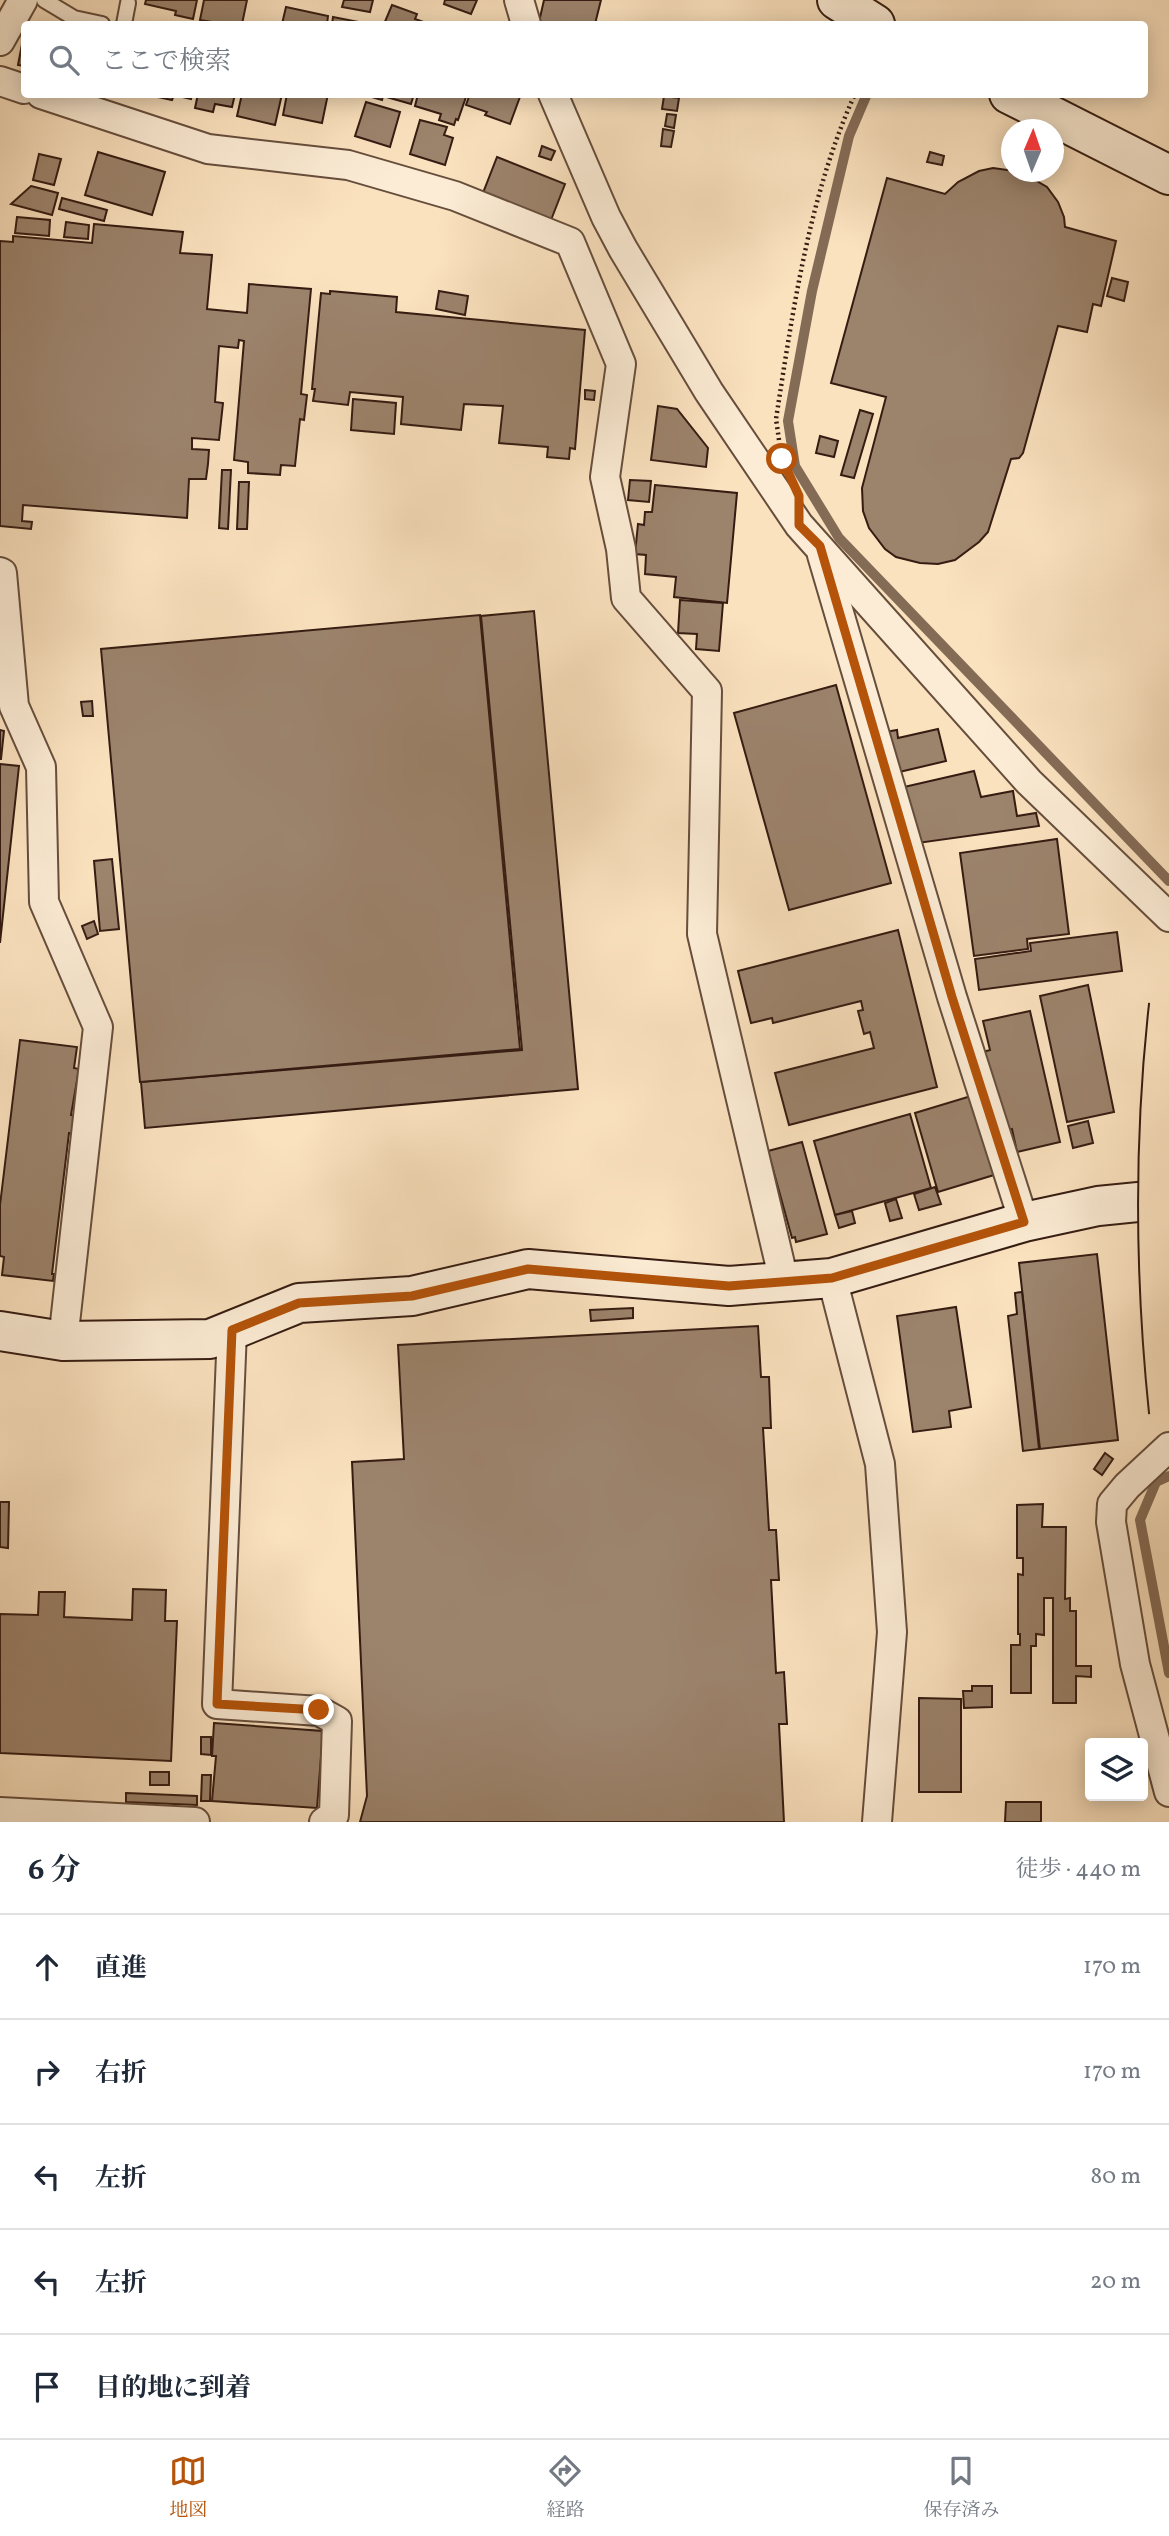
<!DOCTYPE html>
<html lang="ja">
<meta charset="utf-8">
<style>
:root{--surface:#fff;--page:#f6f6f7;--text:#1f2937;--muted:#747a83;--line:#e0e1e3;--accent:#b45309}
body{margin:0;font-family:Vollkorn,"Noto Serif JP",serif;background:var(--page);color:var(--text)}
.controls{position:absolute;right:21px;bottom:21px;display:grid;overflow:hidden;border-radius:7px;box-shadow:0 4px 18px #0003}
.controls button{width:63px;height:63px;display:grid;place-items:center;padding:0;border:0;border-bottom:2px solid var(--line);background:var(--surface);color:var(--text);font:35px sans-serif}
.compass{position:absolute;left:1001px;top:119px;width:63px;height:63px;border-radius:50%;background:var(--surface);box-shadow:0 4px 18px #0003;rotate:2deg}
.stop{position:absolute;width:21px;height:21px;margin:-16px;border:5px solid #b45309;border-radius:50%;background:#fff}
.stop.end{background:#b45309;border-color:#fff;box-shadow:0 2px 7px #0008}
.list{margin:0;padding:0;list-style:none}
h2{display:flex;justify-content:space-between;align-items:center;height:91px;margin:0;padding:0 28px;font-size:30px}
h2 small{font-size:23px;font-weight:400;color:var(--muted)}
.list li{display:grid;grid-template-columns:46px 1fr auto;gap:21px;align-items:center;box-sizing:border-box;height:105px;padding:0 28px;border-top:2px solid var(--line)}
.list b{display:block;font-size:26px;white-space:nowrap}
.list em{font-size:23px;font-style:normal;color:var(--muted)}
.icon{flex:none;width:38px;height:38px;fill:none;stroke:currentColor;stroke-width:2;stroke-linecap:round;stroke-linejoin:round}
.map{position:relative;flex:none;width:1169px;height:1822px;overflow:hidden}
.search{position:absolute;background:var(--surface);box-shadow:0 4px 18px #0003;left:21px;right:21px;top:21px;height:77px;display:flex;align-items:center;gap:18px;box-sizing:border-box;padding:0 24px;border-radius:7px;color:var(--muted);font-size:26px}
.sheet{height:616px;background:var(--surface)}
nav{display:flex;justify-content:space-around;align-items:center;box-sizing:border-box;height:98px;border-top:2px solid var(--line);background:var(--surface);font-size:19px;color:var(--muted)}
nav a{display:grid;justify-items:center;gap:4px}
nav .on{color:var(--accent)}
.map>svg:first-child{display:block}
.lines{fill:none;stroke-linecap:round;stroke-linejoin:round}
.stream{stroke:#846b56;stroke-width:10}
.building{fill:#9c836c;stroke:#351c12;stroke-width:2}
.lane-casing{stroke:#664e3d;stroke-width:18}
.street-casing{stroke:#664e3d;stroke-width:32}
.secondary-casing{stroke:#351c12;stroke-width:42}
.path{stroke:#351c12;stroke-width:4.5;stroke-dasharray:2 3.5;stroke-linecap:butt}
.lane{stroke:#fcecd5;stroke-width:14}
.street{stroke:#fcecd5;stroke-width:28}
.secondary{stroke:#fcecd5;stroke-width:38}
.highway-bridge-casing{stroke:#351c12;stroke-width:42;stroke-linecap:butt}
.highway-bridge{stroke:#fbe2bf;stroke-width:38}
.route{stroke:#b45309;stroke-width:9}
</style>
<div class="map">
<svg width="1169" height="1822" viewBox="0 0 1169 1822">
<rect width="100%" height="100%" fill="#fbe2bf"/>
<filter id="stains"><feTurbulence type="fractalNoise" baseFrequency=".00286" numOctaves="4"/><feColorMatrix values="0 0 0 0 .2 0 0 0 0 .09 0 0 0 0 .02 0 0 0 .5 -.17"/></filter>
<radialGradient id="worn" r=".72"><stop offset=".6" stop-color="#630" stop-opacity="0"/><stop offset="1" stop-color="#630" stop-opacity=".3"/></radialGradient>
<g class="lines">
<g class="stream">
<path d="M867,94L849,136L812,291L788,421L795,466L839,538L1169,881"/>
<path d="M1169,1476L1156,1482L1140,1520L1169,1673"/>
</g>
</g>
<g class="building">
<path d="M146,0H197L193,19L175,15L176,11L145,4Z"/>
<path d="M204,0H247L242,24H224L200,20Z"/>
<path d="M344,0H373L370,12L342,7Z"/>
<path d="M445,0H477L471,14L444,4Z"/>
<path d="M544,0H601L595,24L539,22Z"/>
<path d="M392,5L417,14L415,19L429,24H384Z"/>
<path d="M286,7L328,16L327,24H282Z"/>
<path d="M333,17L364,23V24H332Z"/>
<path d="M24,34V66L18,65Z"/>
<path d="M153,94H192L191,99L174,95L172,100L153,96Z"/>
<path d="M198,94H235L232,107L215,104L213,112L195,108Z"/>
<path d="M242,94H282L275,125L237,116Z"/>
<path d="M287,94H328L322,123L283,115Z"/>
<path d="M414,94L411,104L383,96L382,100L365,95Z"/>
<path d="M418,94H467L458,120L456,119L454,125L439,120L441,114L415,106Z"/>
<path d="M470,94H521L510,124L485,115L487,112L466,105Z"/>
<path d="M664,96L679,98L677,111L662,109Z"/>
<path d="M366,102L400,112L390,147L355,136Z"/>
<path d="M667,114L676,115L674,128L665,126Z"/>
<path d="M420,120L447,127L444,135L453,138L445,165L410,154Z"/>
<path d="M663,129L674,131L671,147L661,146Z"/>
<path d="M542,146L555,151L551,160L539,156Z"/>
<path d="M98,152L165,172L152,215L85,195Z"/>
<path d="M930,152L944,156L942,165L927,162Z"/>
<path d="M39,154L61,159L54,185L33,180Z"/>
<path d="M497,157L565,184L551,220L483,193Z"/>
<path d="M993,168L1021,172L1047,187L1058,202L1064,217L1065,227L1116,241L1101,306L1093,304L1087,332L1058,326L1023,453L1019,458L1011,459L988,532L979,542L955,560L938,564L920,563L896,557L885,549L869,528L863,511L862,488L886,397L831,383L887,178L945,194L958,182L979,171Z"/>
<path d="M31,186L58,193L52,215L11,204Z"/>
<path d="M62,198L107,210L104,221L59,209Z"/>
<path d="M17,217L50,220L49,236L15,233Z"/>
<path d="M66,222L89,225L88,239L64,237Z"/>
<path d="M94,224L183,232L180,253L212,255L207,309L247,313L249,284L311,289L301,394L307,395L304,420L300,419L295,466L281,465L280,475L248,473V462L234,460L244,341L239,340L238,348L219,346L215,402L223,403L219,440L192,438V449L209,450L208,464L206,479H189L187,518L23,505L22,521L32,522L31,529L0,526V241L13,242V236L92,243Z"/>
<path d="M1112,278L1128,282L1124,301L1107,296Z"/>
<path d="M330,291L397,297L396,312L585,330L575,449L570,448L569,459L547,457L548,447L499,443L503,406L464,404L461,430L401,424L403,397L350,392L348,405L313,401L315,389H312L321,293L330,294Z"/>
<path d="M439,291L468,296L465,315L436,309Z"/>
<path d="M585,390L595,391L594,400L585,399Z"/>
<path d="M353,399L396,403L394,434L351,430Z"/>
<path d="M658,406L677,409L708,448L706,467L651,460Z"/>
<path d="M860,410L873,414L854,478L841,475Z"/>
<path d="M820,436L838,441L834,457L816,453Z"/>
<path d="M222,470H231L228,529L219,528Z"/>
<path d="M630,480L651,481L649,502L628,500Z"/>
<path d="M239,482H249L247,529H237Z"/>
<path d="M655,485L737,493L727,603L674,597L676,577L645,574L646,555L635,554L638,524L644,525L645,512H652Z"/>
<path d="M680,600L723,603L719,651L696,649L697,634L678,633Z"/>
<path d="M534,611L578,1089L145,1128L141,1082L522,1050L481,616Z"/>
<path d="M480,615L520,1049L140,1082L101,649Z"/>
<path d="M836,685L891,883L789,910L734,713Z"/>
<path d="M92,701L93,716H83L81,702Z"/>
<path d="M938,729L946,761L895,773L885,732L897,730L898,738Z"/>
<path d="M0,730L4,731L1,759H0Z"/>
<path d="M0,764L19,766L0,943Z"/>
<path d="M974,771L981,797L1013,791L1017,816L1036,813L1039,826L918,843L904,787Z"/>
<path d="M1057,839L1069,934L1027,939L1028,949L974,956L960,853Z"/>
<path d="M112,859L119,929L100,931L94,861Z"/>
<path d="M94,921L98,934L87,939L82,926Z"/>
<path d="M898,930L937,1087L789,1125L775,1073L874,1048L870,1032L864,1034L858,1011L863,1010L861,1001L773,1023L772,1018L751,1023L738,971Z"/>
<path d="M1117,932L1122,971L979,990L975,959L1031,951L1030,943Z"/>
<path d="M1088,985L1114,1112L1067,1122L1040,996Z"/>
<path d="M1030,1011L1060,1142L1017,1152L1012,1129L1005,1131L983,1052L990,1050L983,1021Z"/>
<path d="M20,1040L77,1047L74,1068L79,1069L71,1115L75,1116L73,1134L69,1133L52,1274H54L53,1281L2,1275L4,1257L0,1256V1205Z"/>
<path d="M971,1096L994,1175L938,1192L915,1113Z"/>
<path d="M910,1114L931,1188L835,1215L814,1141Z"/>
<path d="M1088,1121L1093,1143L1073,1148L1068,1126Z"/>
<path d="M802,1142L827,1234L796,1242L795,1237L792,1238L768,1151Z"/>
<path d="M935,1187L941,1204L919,1210L914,1194Z"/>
<path d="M896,1199L902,1218L890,1221L885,1203Z"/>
<path d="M852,1211L855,1223L839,1228L835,1215Z"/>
<path d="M1097,1254L1118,1440L1040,1449L1019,1263Z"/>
<path d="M1022,1292L1039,1449L1023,1451L1008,1316L1017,1314L1015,1293Z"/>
<path d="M956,1307L971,1407L949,1411L951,1427L913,1432L897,1316Z"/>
<path d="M633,1308V1318L591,1321L590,1310Z"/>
<path d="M758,1326L761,1377H769L771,1428H763L769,1530H776L779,1580H771L776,1673L784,1672L787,1724H779L784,1822H360L367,1796L352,1462L404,1459L398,1345Z"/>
<path d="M1105,1453L1113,1459L1102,1475L1094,1469Z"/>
<path d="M0,1502H9L8,1548L0,1547Z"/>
<path d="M1043,1504L1042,1527H1066L1065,1599L1070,1598V1611H1076V1666H1091V1677L1076,1676V1703H1053V1598H1044V1635L1036,1634V1646H1031V1693H1011V1645H1020V1634H1018V1574L1023,1575V1558H1017V1505Z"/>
<path d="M133,1589L166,1590L165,1621H177L171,1761L0,1753V1614L38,1615L39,1592H65L64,1617L132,1620Z"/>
<path d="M972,1686H992V1707L964,1708L963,1691H972Z"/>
<path d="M919,1698L961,1699V1792H919Z"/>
<path d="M214,1723L323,1731L317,1808L212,1801L216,1756H212Z"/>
<path d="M201,1737H211V1755L201,1754Z"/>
<rect x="150" y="1772" width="19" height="13"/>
<path d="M202,1775H211L210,1801H201Z"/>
<path d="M126,1793L197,1796V1805L126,1802Z"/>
<path d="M1006,1802H1041V1822H1005Z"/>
</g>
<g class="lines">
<defs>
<g id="lane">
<path d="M44,0L74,18L102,24"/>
<path d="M124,24L128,3"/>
</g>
<g id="street">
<path d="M519,0L526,24"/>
<path d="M0,41L23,0"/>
<path d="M0,81L24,89"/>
<path d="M41,94L208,149L348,165L455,196L570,242L621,364L605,477L621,549L626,598L707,691L702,934L784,1281"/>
<path d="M553,94L606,217L623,249L709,392L799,525L1029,782L1169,917"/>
<path d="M822,555L952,997L1024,1222"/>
<path d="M0,572L2,573L14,706L41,767L44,902L98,1027L63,1341"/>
<path d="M832,1278L880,1464L892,1632L877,1822"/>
<path d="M232,1330L217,1704L319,1711L337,1721L334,1815L324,1822"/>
<path d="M1169,1447L1127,1486L1112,1504L1111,1522L1135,1664L1169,1792"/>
<path d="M0,1812L195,1822"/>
</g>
<g id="secondary">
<path d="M837,0L875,24"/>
<path d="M1009,94L1169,175"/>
<path d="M0,1331L63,1341L210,1339L299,1303L412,1296L528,1269L729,1286L832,1278L1024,1222L1098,1206L1169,1199"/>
</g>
</defs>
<use href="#lane" class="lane-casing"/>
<use href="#street" class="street-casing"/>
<use href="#secondary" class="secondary-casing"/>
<path class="path" d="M779,440L776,419C793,310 809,195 855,94"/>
<use href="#lane" class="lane"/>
<use href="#street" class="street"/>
<use href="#secondary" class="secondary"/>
<defs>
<path id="highway-bridge" d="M1169,1005C1154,1139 1155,1277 1169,1412"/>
</defs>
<use href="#highway-bridge" class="highway-bridge-casing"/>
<use href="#highway-bridge" class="highway-bridge"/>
</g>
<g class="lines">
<path class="route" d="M319,1710L217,1704L232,1330L299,1303L412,1296L528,1269L729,1286L832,1278L1024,1222L952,997L820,546L799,525V496L782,459"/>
</g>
<rect width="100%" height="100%" filter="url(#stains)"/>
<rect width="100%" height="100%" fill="url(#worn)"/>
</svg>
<div class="controls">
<button><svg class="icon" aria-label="layers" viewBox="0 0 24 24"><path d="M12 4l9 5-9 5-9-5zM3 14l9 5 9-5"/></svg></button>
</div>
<svg class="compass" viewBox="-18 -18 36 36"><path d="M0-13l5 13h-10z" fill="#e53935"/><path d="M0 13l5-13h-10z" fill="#747a83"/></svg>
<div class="stop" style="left:782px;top:459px"></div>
<div class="stop end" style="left:319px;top:1710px"></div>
<div class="search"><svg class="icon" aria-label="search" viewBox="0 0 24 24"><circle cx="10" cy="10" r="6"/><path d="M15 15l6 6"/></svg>ここで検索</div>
</div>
<section class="sheet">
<h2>6 分<small>徒歩 · 440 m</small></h2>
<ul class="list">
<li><svg class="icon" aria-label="ahead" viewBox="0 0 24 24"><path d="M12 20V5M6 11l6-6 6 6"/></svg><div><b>直進</b></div><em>170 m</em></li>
<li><svg class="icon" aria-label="right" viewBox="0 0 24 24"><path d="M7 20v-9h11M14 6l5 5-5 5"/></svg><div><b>右折</b></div><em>170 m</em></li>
<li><svg class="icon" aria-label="left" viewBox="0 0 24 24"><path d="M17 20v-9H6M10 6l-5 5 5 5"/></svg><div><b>左折</b></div><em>80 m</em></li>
<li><svg class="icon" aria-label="left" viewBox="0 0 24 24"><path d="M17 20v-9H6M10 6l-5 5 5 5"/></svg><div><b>左折</b></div><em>20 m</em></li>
<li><svg class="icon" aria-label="arrive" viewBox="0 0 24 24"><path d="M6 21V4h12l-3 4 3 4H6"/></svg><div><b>目的地に到着</b></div></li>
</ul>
</section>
<nav>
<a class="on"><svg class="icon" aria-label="map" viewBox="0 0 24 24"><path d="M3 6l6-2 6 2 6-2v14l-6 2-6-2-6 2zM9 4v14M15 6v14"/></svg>地図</a>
<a><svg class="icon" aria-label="directions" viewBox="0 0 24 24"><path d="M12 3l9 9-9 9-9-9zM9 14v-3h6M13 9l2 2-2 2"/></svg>経路</a>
<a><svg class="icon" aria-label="saved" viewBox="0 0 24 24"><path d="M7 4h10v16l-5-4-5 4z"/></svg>保存済み</a>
</nav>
